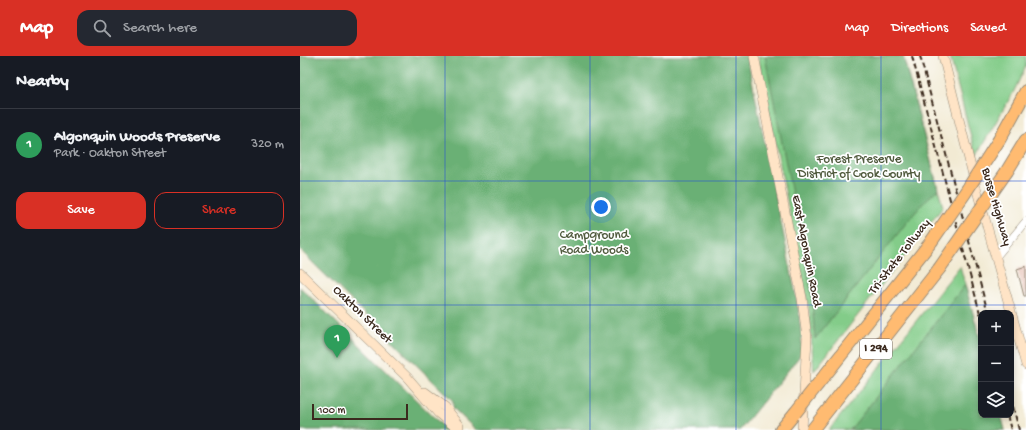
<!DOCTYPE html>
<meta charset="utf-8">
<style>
:root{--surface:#171b24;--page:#242831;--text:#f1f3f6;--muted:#9ea1a6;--line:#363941;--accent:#d93025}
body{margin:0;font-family:"Gochi Hand",sans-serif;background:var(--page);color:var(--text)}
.controls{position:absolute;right:12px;bottom:12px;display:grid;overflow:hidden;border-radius:8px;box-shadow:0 2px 6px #0003}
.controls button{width:36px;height:36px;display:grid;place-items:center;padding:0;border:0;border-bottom:1px solid var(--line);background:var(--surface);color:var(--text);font:20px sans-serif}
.scale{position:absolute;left:12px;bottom:10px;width:96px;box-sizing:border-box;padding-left:4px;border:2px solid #3b2a1e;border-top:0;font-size:11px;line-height:14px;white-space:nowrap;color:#3b2a1e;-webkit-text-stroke:3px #fff;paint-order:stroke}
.you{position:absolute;left:301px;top:151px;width:14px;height:14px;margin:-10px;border:3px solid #fff;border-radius:50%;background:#1a73e8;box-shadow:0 0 0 6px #1a73e833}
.badge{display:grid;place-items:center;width:26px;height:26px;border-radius:50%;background:var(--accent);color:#fff;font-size:13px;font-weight:700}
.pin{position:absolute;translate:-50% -33px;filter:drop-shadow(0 1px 2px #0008)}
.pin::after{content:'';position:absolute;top:21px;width:14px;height:12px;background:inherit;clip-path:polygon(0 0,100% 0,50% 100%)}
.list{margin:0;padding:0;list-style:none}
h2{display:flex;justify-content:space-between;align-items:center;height:52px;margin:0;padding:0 16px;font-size:17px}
h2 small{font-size:13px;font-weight:400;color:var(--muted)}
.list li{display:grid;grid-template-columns:26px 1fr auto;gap:12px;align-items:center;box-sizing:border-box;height:72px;padding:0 16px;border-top:1px solid var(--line)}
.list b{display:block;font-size:15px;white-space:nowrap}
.list p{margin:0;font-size:13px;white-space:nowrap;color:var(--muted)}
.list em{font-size:13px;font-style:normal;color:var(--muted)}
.actions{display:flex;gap:8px;padding:12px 16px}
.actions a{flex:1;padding:9px 0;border:1px solid var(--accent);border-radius:12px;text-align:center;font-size:14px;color:var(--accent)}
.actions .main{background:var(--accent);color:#fff}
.icon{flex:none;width:22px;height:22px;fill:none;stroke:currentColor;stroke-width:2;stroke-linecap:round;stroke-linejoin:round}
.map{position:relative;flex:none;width:726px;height:374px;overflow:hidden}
header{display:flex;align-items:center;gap:24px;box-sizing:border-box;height:56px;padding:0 20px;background:var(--accent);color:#fff}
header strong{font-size:19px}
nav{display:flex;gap:22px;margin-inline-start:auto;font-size:14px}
.search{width:280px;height:36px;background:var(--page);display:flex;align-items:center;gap:10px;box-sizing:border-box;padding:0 14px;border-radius:12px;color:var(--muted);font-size:15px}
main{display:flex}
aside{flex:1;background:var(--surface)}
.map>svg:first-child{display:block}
.green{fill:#83cc89;stroke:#5f7b54}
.forest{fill:#6ab075;stroke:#526d4a}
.building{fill:#d9a290}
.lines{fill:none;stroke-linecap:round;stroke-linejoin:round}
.minor-casing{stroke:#968a78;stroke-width:8}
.secondary-casing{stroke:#968a78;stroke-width:10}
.motorway-casing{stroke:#968a78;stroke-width:14}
.minor{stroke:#fff;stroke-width:7}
.secondary{stroke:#ffe4c6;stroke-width:9}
.motorway{stroke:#ffbb71;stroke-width:12}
.rail{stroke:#3b2a1e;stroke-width:2;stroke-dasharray:6 3;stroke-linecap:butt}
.motorway-bridge-casing{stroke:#968a78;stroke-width:14;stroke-linecap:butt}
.motorway-bridge{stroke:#ffbb71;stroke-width:12}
.grid{fill:none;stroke:#1d4ed8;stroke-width:1;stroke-opacity:0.55}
.labels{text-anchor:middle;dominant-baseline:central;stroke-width:3.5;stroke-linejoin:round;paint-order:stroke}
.shield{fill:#fff;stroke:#766a62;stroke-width:1}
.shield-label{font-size:12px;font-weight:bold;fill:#3b2a1e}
.park-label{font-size:13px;fill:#515b3e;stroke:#fff}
.street-label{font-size:13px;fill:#3b2a1e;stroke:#fff}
</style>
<header>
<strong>Map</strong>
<div class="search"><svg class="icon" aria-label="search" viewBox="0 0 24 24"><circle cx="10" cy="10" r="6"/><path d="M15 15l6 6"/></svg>Search here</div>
<nav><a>Map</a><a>Directions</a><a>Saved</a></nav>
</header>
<main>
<aside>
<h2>Nearby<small></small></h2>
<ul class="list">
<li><span class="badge" style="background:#2e9e5b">1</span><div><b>Algonquin Woods Preserve</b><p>Park · Oakton Street</p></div><em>320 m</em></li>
</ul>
<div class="actions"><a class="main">Save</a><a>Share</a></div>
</aside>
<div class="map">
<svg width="726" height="374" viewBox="0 0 726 374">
<rect width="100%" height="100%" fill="#fff"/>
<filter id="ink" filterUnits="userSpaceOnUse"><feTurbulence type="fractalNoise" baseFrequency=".025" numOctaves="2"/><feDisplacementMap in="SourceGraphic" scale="8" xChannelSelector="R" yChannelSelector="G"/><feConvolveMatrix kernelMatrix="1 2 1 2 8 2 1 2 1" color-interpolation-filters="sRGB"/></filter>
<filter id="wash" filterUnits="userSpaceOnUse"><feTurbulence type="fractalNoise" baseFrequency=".012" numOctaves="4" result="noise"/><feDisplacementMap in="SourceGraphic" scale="16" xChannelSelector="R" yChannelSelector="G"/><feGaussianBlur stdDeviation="0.9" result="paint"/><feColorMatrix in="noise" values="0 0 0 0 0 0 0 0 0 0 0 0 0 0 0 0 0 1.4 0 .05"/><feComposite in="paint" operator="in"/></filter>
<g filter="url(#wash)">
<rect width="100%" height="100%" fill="#f2ead3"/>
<g class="green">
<path d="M458,0H603L643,151L514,315L509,254Z"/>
<path d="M650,0H726V10L713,37L676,100Z"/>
<path d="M660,210L681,286V359H701L705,374H529Z"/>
</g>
<g class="forest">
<path d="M0,0H447L498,249L503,296L440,374H176L153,352V345L0,194Z"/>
<path d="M465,0H603L638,133L625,145L607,166L515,283L511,235Z"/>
<path d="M665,229L681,286V359H701L705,374H550Z"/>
<path d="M0,231L147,374H0Z"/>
</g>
<g id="blocks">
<path class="building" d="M726,210V240H724L717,213Z"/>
</g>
</g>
<g filter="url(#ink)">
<use href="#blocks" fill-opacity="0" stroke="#968a78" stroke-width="1"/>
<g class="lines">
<defs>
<path id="minor" d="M696,201L726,165"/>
<g id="secondary">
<path d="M454,0L502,242L507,282L502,374"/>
<path d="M643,0L676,131L726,309"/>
<path d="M0,217L107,321L138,357L159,374"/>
<path d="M125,336L145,351L160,370"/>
</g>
<g id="motorway">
<path d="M699,84L726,35"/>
<path d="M707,115L726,84"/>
<path d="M518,328L631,186"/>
<path d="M481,374L495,357"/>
<path d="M512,374L639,213"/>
</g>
</defs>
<use href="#minor" class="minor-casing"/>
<use href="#secondary" class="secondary-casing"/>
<use href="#motorway" class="motorway-casing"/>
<use href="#minor" class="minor"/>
<use href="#secondary" class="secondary"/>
<use href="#motorway" class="motorway"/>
<g class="rail">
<path d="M612,0L681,261"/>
<path d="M620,0L688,257"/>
<path d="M711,342L719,374"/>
<path d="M707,359L711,374"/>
</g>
<defs>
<g id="motorway-bridge">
<path d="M631,186L665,137L699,84"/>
<path d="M639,213L707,115"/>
<path d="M495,357L518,328"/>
</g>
</defs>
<use href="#motorway-bridge" class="motorway-bridge-casing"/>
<use href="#motorway-bridge" class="motorway-bridge"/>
</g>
</g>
<path class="grid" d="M145,0V374M290,0V374M436,0V374M581,0V374M0,125H726M0,249H726"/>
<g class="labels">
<rect class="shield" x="560" y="283" width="32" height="20" rx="3"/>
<g class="shield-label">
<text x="576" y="293">I 294</text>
</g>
<g class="park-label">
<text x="559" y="103">Forest Preserve<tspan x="559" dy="15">District of Cook County</tspan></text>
<text x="294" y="179">Campground<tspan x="294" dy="15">Road Woods</tspan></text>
</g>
<g class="street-label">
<text transform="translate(696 151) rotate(74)">Busse Highway</text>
<text transform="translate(506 195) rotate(79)">East Algonquin Road</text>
<text transform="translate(600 201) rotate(-52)">Tri-State Tollway</text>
<text transform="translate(62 259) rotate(44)">Oakton Street</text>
</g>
</g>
</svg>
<div class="controls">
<button>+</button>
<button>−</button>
<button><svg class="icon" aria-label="layers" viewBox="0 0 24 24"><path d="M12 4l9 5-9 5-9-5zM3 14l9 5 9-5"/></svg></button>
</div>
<div class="scale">100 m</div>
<div class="you"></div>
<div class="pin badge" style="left:37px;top:302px;background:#2e9e5b">1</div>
</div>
</main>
